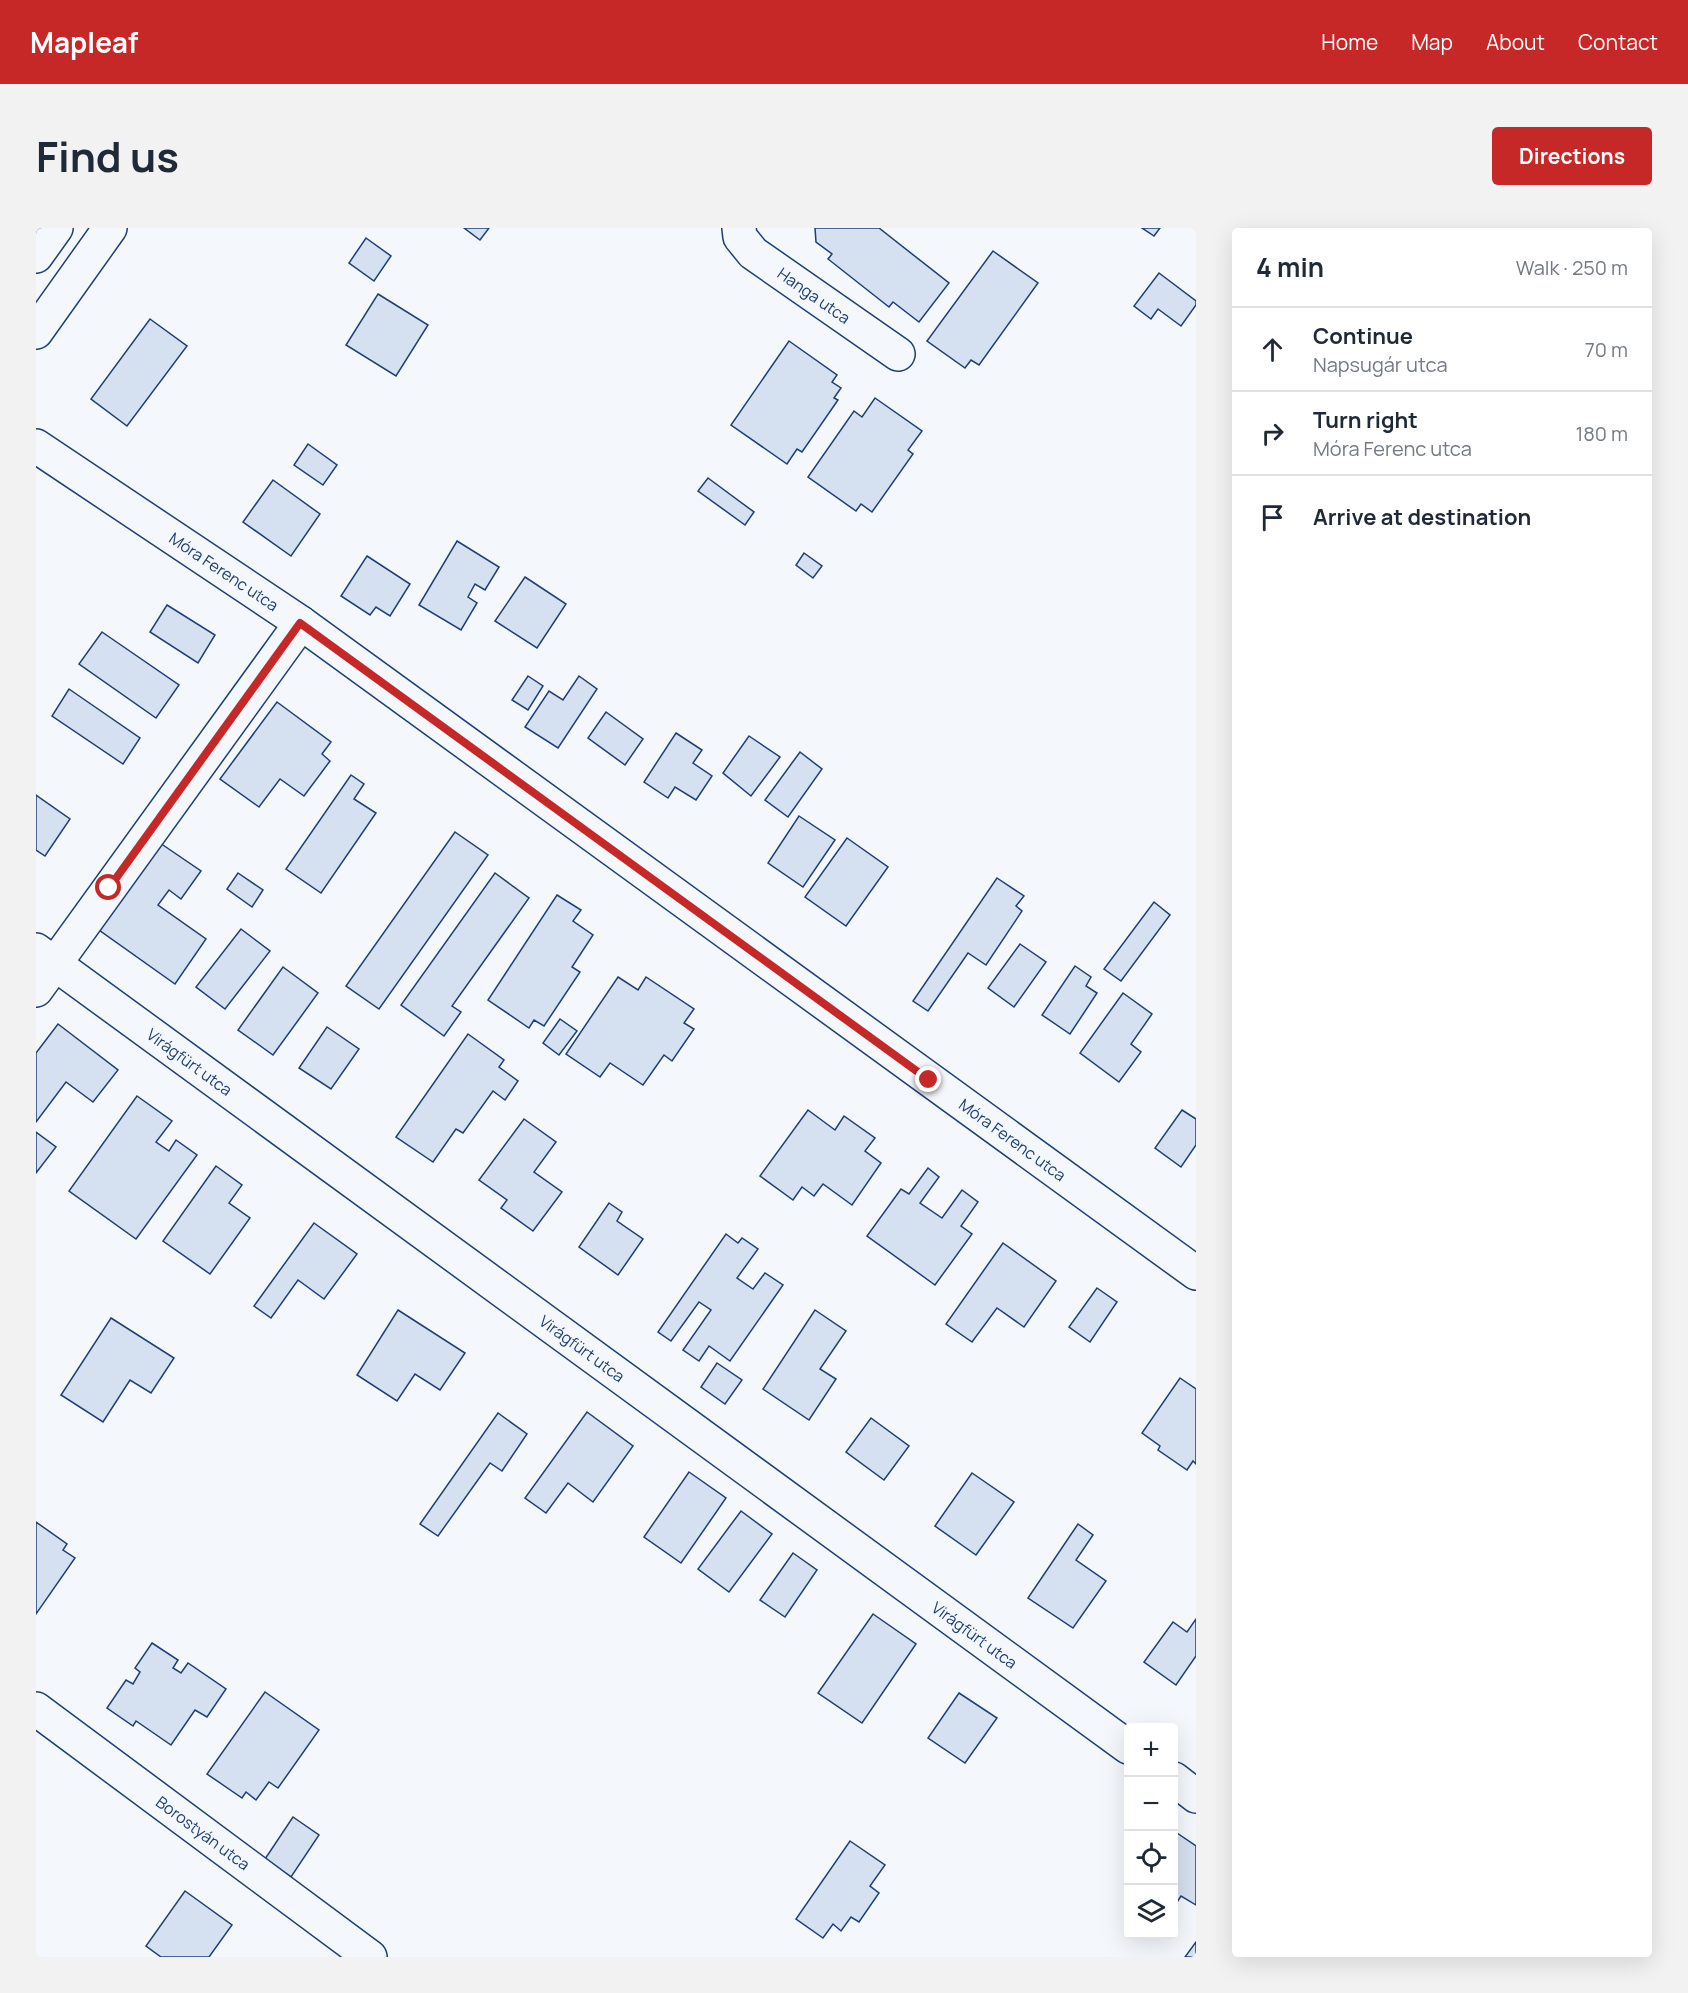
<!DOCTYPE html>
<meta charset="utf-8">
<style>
:root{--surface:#fff;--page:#f2f2f3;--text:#1f2937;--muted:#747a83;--line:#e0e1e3;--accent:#c62828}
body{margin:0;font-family:Manrope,sans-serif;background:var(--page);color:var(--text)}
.controls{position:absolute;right:18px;bottom:18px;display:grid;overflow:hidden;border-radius:6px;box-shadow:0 6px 24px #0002}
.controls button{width:54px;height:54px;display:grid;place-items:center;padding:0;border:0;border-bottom:2px solid var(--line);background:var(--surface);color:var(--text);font:30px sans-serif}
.stop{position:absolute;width:18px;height:18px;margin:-14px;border:4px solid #c62828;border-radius:50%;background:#fff}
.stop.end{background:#c62828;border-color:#fff;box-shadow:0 2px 6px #0008}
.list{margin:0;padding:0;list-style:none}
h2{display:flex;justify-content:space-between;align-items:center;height:78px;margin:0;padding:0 24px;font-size:26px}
h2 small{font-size:20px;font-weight:400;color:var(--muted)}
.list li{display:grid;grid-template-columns:39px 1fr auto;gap:18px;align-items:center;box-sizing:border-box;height:84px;padding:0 24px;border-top:2px solid var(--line)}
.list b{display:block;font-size:22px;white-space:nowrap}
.list p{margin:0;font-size:20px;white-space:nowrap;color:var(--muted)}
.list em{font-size:20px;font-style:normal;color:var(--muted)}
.icon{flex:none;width:33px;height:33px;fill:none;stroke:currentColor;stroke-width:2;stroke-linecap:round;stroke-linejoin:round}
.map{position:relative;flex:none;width:1160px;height:1729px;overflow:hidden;border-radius:6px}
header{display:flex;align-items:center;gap:36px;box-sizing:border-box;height:84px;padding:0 30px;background:var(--accent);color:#fff}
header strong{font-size:28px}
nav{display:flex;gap:33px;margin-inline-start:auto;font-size:21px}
.intro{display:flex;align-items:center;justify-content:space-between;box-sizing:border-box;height:144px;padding:0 36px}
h1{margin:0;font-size:42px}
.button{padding:15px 27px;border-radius:6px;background:var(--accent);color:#fff;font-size:21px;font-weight:700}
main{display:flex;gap:36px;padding:0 36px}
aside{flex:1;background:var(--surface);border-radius:6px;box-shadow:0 6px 24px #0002}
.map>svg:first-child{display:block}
.building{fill:#d5e0f0;stroke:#1d3f73;stroke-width:1.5}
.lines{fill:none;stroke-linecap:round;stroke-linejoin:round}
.minor-casing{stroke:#1d3f73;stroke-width:36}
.major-casing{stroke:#1d3f73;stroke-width:36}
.minor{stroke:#f4f7fb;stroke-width:33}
.major{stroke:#f4f7fb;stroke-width:33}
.route{stroke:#c62828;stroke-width:8}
.labels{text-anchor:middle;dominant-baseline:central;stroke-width:4.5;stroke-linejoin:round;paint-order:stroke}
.street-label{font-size:16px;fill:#1d3f73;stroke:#f4f7fb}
</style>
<header>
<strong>Mapleaf</strong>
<nav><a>Home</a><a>Map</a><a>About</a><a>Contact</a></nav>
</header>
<div class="intro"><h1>Find us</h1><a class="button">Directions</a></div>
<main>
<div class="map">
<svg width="1160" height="1729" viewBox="0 0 1160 1729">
<rect width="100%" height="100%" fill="#f4f7fb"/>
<g class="building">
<path d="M428,0H453L444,12Z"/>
<path d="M779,0H843L913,55L883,94L857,74L853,79L792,31L796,26L780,14Z"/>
<path d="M1106,0H1124L1118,8Z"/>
<path d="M330,10L355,28L338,53L313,35Z"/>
<path d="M957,23L1002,55L943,137L935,132L929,140L891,113Z"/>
<path d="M1123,45L1160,73V77L1145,98L1122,81L1115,91L1098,78Z"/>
<path d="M342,66L392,97L360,148L310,117Z"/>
<path d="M114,91L151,118L91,198L55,171Z"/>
<path d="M753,113L801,147L796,154L805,160L798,170L802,172L766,224L761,221L751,236L695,197Z"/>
<path d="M839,170L886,203L872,222L877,226L836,284L825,276L820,283L772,249L818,183L826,189Z"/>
<path d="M272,216L301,237L287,257L258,237Z"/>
<path d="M672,250L718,284L709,297L662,263Z"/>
<path d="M237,252L284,286L255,328L207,294Z"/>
<path d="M421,313L463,339L449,362L439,356L432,369L441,375L425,402L383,377Z"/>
<path d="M768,325L786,338L777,350L760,337Z"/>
<path d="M331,328L374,356L354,388L340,379L334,387L305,368Z"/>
<path d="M489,349L530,376L501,420L459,393Z"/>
<path d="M131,377L179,407L162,435L114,404Z"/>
<path d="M66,404L143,457L120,490L43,436Z"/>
<path d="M492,448L507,458L492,482L476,472Z"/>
<path d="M543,448L561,461L522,520L489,499L513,463L527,472Z"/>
<path d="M33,461L104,510L87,536L16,488Z"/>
<path d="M241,474L295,514L286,526L294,533L268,568L244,551L223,579L184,551Z"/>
<path d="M570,484L607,511L589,537L552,510Z"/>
<path d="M640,505L666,522L657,535L676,548L660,572L639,559L632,570L608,554Z"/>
<path d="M713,508L744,529L715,568L687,545Z"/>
<path d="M764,524L786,541L752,589L729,572Z"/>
<path d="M315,547L328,556L318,571L340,585L285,665L250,641Z"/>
<path d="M0,567L34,591L9,628L0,622Z"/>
<path d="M763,588L799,612L767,659L732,635Z"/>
<path d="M419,604L452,627L343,781L310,758Z"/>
<path d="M811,610L852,639L810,698L769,669Z"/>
<path d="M124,615L165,643L145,671L133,662L122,677L170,711L139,756L63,702Z"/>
<path d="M202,645L227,662L216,679L191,661Z"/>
<path d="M459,645L493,670L416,778L425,784L408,808L365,777Z"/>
<path d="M961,650L988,668L980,678L986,683L950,737L932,725L892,783L877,773Z"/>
<path d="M521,667L545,682L537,693L557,707L536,739L544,744L508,798L498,792L493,800L452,772Z"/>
<path d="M1118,674L1134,687L1085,753L1068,741Z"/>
<path d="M205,701L234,723L189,781L160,759Z"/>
<path d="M984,716L1010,734L978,779L952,760Z"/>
<path d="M1039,738L1055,749L1050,758L1061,765L1034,806L1006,787Z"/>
<path d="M247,739L282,765L237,827L202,802Z"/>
<path d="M582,749L602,762L610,749L658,781L648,795L658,801L636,833L628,827L607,857L574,835L564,849L530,826Z"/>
<path d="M1087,765L1116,786L1095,816L1105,824L1083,854L1044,825Z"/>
<path d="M524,791L541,803L523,827L507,815Z"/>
<path d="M22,796L82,842L57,874L30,854L0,894V825Z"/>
<path d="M291,799L323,821L295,861L263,840Z"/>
<path d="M432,806L468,832L463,839L482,853L469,872L457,863L427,905L420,901L397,934L360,909Z"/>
<path d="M101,868L136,893L120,914L133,923L140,912L161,927L100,1011L33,963Z"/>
<path d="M772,882L799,902L808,888L839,910L829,923L845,935L816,977L787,956L778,968L766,959L757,972L724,948Z"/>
<path d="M1146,882L1160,891V917L1145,939L1119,920Z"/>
<path d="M488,891L520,914L498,944L526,964L497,1003L465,980L471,972L443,952Z"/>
<path d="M0,904L20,919L0,945Z"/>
<path d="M180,938L206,957L193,975L214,990L174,1046L127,1013Z"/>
<path d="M892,940L903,949L884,975L906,990L926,962L942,974L925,998L936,1006L899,1057L831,1008L865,961L873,966Z"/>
<path d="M573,975L586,984L581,993L607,1011L582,1047L543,1019Z"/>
<path d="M278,995L321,1026L288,1071L262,1052L235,1090L218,1078Z"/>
<path d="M690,1006L702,1015L706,1010L722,1021L701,1050L717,1061L729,1045L747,1057L694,1133L673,1118L663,1133L647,1122L675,1082L663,1074L635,1113L622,1104Z"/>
<path d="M967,1015L1020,1053L988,1099L961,1080L936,1114L910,1096Z"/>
<path d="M1061,1060L1081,1074L1054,1114L1033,1099Z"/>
<path d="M362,1082L429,1125L404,1162L379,1146L361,1173L321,1147Z"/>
<path d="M779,1082L810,1103L784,1141L800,1151L773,1192L727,1161Z"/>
<path d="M75,1090L138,1130L115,1165L94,1152L67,1194L25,1167Z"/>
<path d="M681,1135L706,1152L689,1176L665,1159Z"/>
<path d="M1144,1150L1160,1161V1236L1157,1233L1151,1242L1122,1222L1124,1218L1106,1205Z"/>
<path d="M551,1184L597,1218L557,1274L532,1255L510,1285L489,1270Z"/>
<path d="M462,1185L491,1206L466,1243L454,1235L402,1308L384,1296Z"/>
<path d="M835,1190L873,1218L848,1252L810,1224Z"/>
<path d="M653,1244L690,1270L645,1335L608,1309Z"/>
<path d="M936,1245L978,1274L940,1327L899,1298Z"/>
<path d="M705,1283L736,1306L693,1364L662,1341Z"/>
<path d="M0,1294L31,1316L27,1322L39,1330L0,1386Z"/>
<path d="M1042,1296L1057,1307L1040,1332L1070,1353L1037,1400L992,1370Z"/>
<path d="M757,1325L781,1342L749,1389L724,1372Z"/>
<path d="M837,1386L880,1416L826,1495L782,1465Z"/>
<path d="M1160,1391V1428L1140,1457L1108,1434L1137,1394L1151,1404Z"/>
<path d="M116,1415L142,1432L137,1440L145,1445L152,1435L190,1461L171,1489L159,1482L135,1517L100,1493L97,1498L71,1480L90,1452L97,1456L104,1444L99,1440Z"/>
<path d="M229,1464L283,1502L242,1560L233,1554L220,1572L210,1564L206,1570L171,1546Z"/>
<path d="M923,1465L961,1490L929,1535L892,1510Z"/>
<path d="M257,1589L283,1607L255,1649L229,1631Z"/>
<path d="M1138,1603L1160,1618V1677L1145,1668L1138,1679Z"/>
<path d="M814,1613L849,1637L834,1658L843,1665L823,1694L815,1689L805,1703L797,1696L787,1710L760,1691Z"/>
<path d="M149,1663L196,1697L173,1729H125L110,1718Z"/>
<path d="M1160,1714V1729H1149Z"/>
</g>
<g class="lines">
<defs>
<g id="minor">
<path id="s1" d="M703,0L704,9L717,25L862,126"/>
<path id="s2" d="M0,218L265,395L1160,1045"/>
<path id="s3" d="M0,722L1092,1519"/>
<path d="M0,762L265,395"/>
<path id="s4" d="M0,1481L334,1729"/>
<path d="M1138,1551L1160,1568"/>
</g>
<g id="major">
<path d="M0,28L20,0"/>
<path d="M0,104L74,0"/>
</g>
</defs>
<use href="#minor" class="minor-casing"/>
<use href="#major" class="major-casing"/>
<use href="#minor" class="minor"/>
<use href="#major" class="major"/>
</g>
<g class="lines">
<path class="route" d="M73,660L264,395L893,852"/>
</g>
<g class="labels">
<g class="street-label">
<text stroke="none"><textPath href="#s1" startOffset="104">Hanga utca</textPath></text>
<text stroke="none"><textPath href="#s2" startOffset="226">Móra Ferenc utca</textPath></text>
<text stroke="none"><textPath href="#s3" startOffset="190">Virágfürt utca</textPath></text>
<text stroke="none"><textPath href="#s2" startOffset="1198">Móra Ferenc utca</textPath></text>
<text stroke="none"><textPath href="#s3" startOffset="676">Virágfürt utca</textPath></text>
<text stroke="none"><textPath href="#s3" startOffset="1162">Virágfürt utca</textPath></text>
<text stroke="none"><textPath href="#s4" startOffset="208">Borostyán utca</textPath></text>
</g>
</g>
</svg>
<div class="controls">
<button>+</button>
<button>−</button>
<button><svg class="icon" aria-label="locate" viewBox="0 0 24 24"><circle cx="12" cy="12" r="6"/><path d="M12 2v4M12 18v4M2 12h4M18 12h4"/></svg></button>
<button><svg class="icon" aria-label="layers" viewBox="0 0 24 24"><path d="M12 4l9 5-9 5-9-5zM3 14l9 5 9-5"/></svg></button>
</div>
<div class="stop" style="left:73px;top:660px"></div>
<div class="stop end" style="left:893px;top:852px"></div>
</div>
<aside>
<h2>4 min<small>Walk · 250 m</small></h2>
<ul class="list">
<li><svg class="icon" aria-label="ahead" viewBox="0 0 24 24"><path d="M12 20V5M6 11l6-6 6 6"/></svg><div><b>Continue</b><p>Napsugár utca</p></div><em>70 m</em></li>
<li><svg class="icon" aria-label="right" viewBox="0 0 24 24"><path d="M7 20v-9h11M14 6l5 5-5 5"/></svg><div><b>Turn right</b><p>Móra Ferenc utca</p></div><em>180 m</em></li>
<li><svg class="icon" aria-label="arrive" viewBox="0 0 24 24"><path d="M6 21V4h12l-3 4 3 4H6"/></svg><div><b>Arrive at destination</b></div></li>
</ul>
</aside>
</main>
